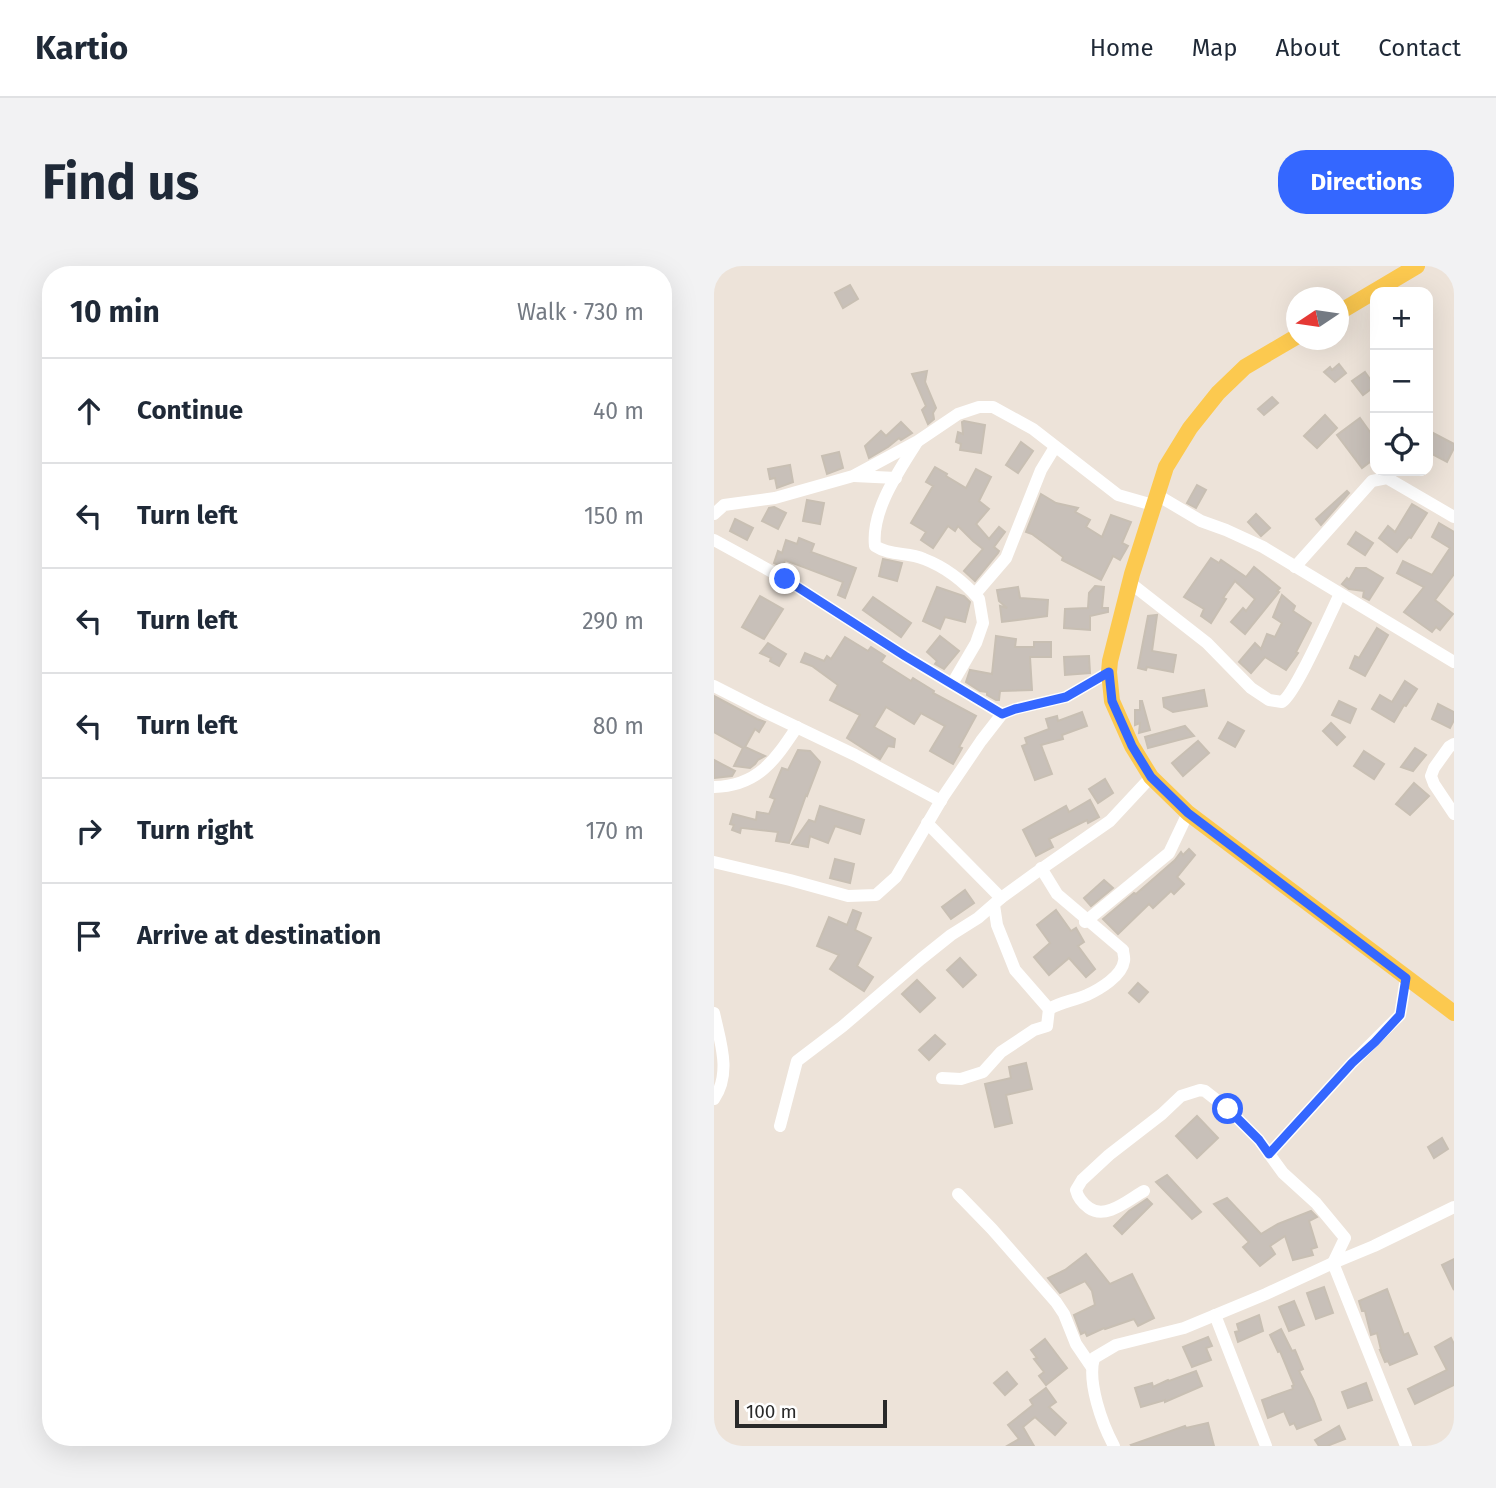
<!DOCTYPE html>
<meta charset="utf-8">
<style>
:root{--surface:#fff;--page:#f2f2f3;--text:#1f2937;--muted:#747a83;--line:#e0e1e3;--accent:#3467ff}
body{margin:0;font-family:"Fira Sans",sans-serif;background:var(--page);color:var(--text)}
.controls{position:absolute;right:21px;top:21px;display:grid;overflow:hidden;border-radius:14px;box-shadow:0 7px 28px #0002}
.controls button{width:63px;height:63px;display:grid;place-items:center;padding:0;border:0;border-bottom:2px solid var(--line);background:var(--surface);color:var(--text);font:35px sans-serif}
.compass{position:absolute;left:572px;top:21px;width:63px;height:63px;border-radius:50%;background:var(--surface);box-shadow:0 7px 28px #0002;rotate:257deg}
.scale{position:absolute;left:21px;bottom:18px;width:152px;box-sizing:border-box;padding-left:7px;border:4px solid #292929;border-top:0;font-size:19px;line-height:24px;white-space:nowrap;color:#292929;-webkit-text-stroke:5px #fff;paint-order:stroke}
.stop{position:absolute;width:21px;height:21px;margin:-16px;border:5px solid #3467ff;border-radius:50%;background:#fff}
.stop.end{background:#3467ff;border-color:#fff;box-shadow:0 2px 7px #0008}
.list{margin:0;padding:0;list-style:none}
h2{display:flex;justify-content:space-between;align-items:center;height:91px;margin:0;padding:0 28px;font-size:30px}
h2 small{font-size:23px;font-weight:400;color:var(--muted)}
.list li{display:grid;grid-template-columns:46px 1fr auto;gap:21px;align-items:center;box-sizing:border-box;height:105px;padding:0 28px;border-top:2px solid var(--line)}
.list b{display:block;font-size:26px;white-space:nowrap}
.list em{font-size:23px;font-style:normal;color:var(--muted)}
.icon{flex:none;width:38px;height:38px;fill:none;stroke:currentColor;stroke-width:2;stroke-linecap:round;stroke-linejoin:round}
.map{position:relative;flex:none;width:740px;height:1180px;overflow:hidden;border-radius:28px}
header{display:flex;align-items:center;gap:42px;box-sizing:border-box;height:98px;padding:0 35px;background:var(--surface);border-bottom:2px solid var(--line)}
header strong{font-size:33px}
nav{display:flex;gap:38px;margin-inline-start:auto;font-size:24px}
.intro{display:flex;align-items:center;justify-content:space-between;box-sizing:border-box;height:168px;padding:0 42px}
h1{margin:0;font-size:49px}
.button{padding:18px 32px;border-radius:28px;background:var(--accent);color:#fff;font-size:24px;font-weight:700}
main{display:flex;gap:42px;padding:0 42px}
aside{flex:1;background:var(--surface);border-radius:28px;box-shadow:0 7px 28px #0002}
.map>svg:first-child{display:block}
.building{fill:#c8c0b9;stroke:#c8bfb3;stroke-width:2}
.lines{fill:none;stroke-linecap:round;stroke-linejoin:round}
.minor{stroke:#fff;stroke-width:12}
.major{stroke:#fcc94f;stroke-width:16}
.route{stroke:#3467ff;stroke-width:9}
</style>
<header>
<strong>Kartio</strong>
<nav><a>Home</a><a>Map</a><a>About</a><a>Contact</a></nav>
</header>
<div class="intro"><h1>Find us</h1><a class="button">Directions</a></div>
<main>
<aside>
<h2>10 min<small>Walk · 730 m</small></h2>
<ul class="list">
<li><svg class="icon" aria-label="ahead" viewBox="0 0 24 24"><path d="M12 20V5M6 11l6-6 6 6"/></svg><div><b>Continue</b></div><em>40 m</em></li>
<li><svg class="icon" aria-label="left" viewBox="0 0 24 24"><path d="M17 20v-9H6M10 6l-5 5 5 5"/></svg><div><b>Turn left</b></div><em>150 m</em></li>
<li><svg class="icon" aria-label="left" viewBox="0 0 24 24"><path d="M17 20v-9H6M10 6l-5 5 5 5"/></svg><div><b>Turn left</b></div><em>290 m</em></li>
<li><svg class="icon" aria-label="left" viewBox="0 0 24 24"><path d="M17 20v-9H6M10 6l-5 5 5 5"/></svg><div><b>Turn left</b></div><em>80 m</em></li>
<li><svg class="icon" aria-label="right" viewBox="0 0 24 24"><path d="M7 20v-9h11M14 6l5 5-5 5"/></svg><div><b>Turn right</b></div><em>170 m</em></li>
<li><svg class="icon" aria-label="arrive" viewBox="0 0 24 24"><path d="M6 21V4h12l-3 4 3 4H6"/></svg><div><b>Arrive at destination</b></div></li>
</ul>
</aside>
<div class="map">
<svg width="740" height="1180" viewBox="0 0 740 1180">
<rect width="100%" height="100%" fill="#ede3d9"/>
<g class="building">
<path d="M136,19L144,33L129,42L121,27Z"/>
<path d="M625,98L632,107L621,116L610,106L616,101L618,104Z"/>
<path d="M213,105L211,116L222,142L219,147L220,153L214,158L208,144L212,140L198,108Z"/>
<path d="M651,106L661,120L649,129L638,115Z"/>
<path d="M558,131L564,137L550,149L544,143Z"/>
<path d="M611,149L623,162L603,182L590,170Z"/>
<path d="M646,152L661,173V203L656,196L648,202L623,169Z"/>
<path d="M250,155L271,159L267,187L246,184L247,178L242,176L244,166L249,168L248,156Z"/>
<path d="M187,156L198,167L187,174L185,172L174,181L155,192L151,180L167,165L172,170Z"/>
<path d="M719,167L740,178V182L733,196L714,186V178Z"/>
<path d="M307,176L319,185L304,207L292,199Z"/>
<path d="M125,186L129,202L113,208L108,190Z"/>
<path d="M76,199L79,216L63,222L61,212L56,213L54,203Z"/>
<path d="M221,201L233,208L232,210L252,222L262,203L277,211L265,235L275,243L262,258L275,273L285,261L291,266L280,281L285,285L284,287L261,315L250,305L269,283L259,275L244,260L241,265L234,260L219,282L207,274L212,266L197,257L219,220L212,216Z"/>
<path d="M483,219L492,224L482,242L473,237Z"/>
<path d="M633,225L635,227L607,259L602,253Z"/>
<path d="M327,228L342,237L364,242L361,246L376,254L372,261L388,271L397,249L417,256L408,277L414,280L406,294L399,290L387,314L348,294L349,291L318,268L312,266Z"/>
<path d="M93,234L110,237L106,258L89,255Z"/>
<path d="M698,238L713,247L697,272L695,271L683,286L665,272L674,260L681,266Z"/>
<path d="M60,241L72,247L64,263L48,255L55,242Z"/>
<path d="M542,248L556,262L547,270L534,256Z"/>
<path d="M21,253L39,262L33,274L16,265Z"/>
<path d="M725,257L740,266V308L721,334L739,348L726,364L722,361L718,366L690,346L710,321L683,307L689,295L718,309L736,282L718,271Z"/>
<path d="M642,266L659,277L651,289L634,278Z"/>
<path d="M85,272L100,278L97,286L142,302L131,332L124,329L129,316L71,294L69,301L60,297L64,285L68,287L72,274L83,278Z"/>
<path d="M497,292L505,297L507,294L532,311L540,301L566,322L563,325L565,326L531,368L517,356L529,342L532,345L541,333L521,315L509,332L512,333L497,357L487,350L490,343L470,331Z"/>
<path d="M169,293L188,297L183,315L165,310Z"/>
<path d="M642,302H652L669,312L655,334L649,331L650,325L635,323L628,318L633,312L635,314Z"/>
<path d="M381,320L390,321L388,342H394V346L376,350V364L350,362L351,343L374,342L375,327Z"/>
<path d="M223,321L250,330L256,336L251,356L231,351L226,363L209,355Z"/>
<path d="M304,321L306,332L334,334L333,350L288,356L286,340L293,342L285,335L283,324Z"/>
<path d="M568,329L581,340L579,345L597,357L582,386L584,387L572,404L551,391L537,407L525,396L541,377L547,383L553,368L561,371L568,357L559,351Z"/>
<path d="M46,330L69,343L50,373L28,361Z"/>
<path d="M159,331L197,357L187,371L149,344Z"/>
<path d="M443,349L438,385L462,389L459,406L433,401L432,404L424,402L434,350Z"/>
<path d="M663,362L674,369L651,410L636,402L641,390L645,392Z"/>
<path d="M226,370L245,385L230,403L221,398L223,395L213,386Z"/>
<path d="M282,370L302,373L301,381H320V376H337V391H316L318,424L286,425L285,434H282L273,429V426L266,425L252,416L256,404L278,408Z"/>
<path d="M131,371L154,385L157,381L171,390L167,396L197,415L199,412L220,425L219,427L262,450L245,481L248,482L239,498L216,485L231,460L207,447L200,458L172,441L160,461L181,473L180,481L174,480L166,493L133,472L146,449L116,434L124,419L98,400L87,396L91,387L110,395L113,390L117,393Z"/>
<path d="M54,377L72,388L65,400L56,395L57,392L46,387Z"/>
<path d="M375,390L376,407L351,409L350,391Z"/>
<path d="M691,415L703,423L692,440L690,439L680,456L658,443L666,429L678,436Z"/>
<path d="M490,424L493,440L459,446L450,441L449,432Z"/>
<path d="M0,430L43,453L51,456L45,466L41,463L31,481L51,490L44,494L41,498L36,502L20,500L29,482L0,466Z"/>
<path d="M426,435H428L436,464L425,467L426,457L421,459V444H426Z"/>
<path d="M625,435L642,443L636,457L618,449Z"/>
<path d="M724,438L740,446V454L736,462L718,453Z"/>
<path d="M368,446L373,460L348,469L349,473L327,479L338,508L321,514L308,480L313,478L311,472L335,463L332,453L343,450L344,455Z"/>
<path d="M514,456L530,465L521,481L505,472Z"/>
<path d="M617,457L631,471L623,479L609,465Z"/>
<path d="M471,460L480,470L434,482L431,471Z"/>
<path d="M484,475L495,487L469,510L458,497Z"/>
<path d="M701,482L712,489L699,505L687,501Z"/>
<path d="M84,484L96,485L106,496L93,530L92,529L75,577L62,575L64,566L29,562H27L26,567L18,564L20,559L16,558L19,548L42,554L43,546L55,548L61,533L56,531L68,502L74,504Z"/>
<path d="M650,485L670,498L660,513L640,500Z"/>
<path d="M0,494L21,505L18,510L0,512Z"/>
<path d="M391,513L399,527L384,537L375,523Z"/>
<path d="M700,517L715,530L696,549L682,538Z"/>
<path d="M376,534L385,551L374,557L373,554L335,573L339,581L322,590L309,564L352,540L355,546Z"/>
<path d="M106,540L150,554L146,568L121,560L114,577L96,570L94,581L78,578L95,554L101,556Z"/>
<path d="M475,583L481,589L463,611L470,618L460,628L457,625L439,642L435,638L404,668L389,653L420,627L422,628L461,594L467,586L469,589Z"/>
<path d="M121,593L140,598L136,617L116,612Z"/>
<path d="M390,614L399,622L377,640L370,632Z"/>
<path d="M251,624L260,637L237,653L228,641Z"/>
<path d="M139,644L147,647L141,664L157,672L143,700L159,711L150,725L116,703L125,689L103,680L115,651L133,659Z"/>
<path d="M342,644L357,665L362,662L370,676L364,680L381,703L372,711L355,692L335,709L320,691L336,677L323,659Z"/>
<path d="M246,692L262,709L249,721L233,704Z"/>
<path d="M203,714L221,732L206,746L188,728Z"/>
<path d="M424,717L434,726L425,736L415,727Z"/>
<path d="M221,769L231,778L215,794L205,784Z"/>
<path d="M312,797L318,823L292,829L298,857L281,861L271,818L297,812L295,801Z"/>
<path d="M483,850L504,872L483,892L462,870Z"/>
<path d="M728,872L734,883L720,892L714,881Z"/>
<path d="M453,909L487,946L478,953L442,916Z"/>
<path d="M513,932L547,968L564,958L597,945L603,951L595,955L603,981L597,983L599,989L579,994L571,970L556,980L561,988L546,1000L529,981L535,976L500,938Z"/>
<path d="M433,933L438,938L408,968L400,960L415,945Z"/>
<path d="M372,988L396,1018L418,1008L440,1052L424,1060L420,1053L391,1063L390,1062L373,1070L371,1066L367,1068L360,1049L381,1039L378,1025L371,1015L346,1027L334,1012L351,1004Z"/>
<path d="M740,993V1024L728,999Z"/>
<path d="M610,1021L619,1047L602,1053L593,1027Z"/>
<path d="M673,1023L690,1069L694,1067L703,1088L676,1099L674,1095L671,1096L666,1084H667L663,1067L657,1069L651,1045H648L645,1035Z"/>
<path d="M580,1035L590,1059L575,1065L565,1041Z"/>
<path d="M545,1049L549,1065L524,1076L521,1066L525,1065L523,1058Z"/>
<path d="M567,1063L578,1085L581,1084L589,1103L585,1105L599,1133L607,1154L583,1163L580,1157L576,1159L570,1145L554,1152L548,1134L579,1123L578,1120L580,1119L566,1085L564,1086L556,1069Z"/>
<path d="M494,1071L498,1080L492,1082L497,1094L478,1101L469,1081Z"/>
<path d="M737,1072L740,1078V1119L701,1138L694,1123L733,1104L721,1081Z"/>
<path d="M331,1073L353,1102L332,1119L325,1110L330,1106L320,1093L323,1092L317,1084Z"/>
<path d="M482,1105L488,1120L451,1136V1134L427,1141L421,1122L438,1117L439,1121L454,1114L455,1115Z"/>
<path d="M293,1106L303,1118L291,1129L280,1117Z"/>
<path d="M652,1117L658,1134L634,1142L628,1126Z"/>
<path d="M332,1122L342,1136L335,1141L352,1157L341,1169L321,1151L309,1161L320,1180H293L305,1173L294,1159L319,1139L316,1134Z"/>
<path d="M494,1157L500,1180H418L417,1179L471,1160L472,1162Z"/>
<path d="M625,1160L631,1173L613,1180H605L601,1174Z"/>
</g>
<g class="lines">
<g class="minor">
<path d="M203,176C185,205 157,244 161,280C176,290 194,286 210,293C231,301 251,317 265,333L269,357L262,377L238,418"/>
<path d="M140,210L182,212"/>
<path d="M443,229L487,255L512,264L549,281L740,396"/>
<path d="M0,248L10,239L61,232L139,210L204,175L244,148L265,141H279L319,163L404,229L439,239"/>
<path d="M0,274L71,313L191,390L288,448"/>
<path d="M581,301L658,215L673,212L740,251"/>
<path d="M415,316L493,377L537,422L555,434L568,436C582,427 616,348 626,328"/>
<path d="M261,328L292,292L327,204L341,181"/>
<path d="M0,420L49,445L141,489L227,535"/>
<path d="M740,478L735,481L720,502L717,510L720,518L740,548"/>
<path d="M0,521C44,520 61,494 83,461"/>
<path d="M213,557L287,632"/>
<path d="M0,596L76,614L134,630L162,629L182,611L229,531L267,475L288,448L301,443L352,431L395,406"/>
<path d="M327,602L343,628L409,684C409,687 411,692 410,695C408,710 386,723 373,729C359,735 349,735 335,743"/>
<path d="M371,656L455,587L474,547"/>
<path d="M0,747C6,775 18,807 0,833"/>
<path d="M228,812L247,813L269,806L287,786L320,764L333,760L335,743L301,704L283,659L280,639"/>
<path d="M66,860L83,795L129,760L207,693L237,669L264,652L287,632L320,608L396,555L437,511"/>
<path d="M555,888L638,797L686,749L692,712"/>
<path d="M430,925C414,934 392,954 375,942C368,937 364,932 362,924L368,914L395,889L448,848L467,830L486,824L491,825L514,843L545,874L569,907L602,937L631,972L619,997L660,980L740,941"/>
<path d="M244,928L278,963L342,1036L350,1048L362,1078L377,1100"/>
<path d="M501,1049L552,1180"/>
<path d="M400,1180C388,1158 373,1116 380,1092L402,1079L470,1062L552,1028L619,997L692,1180"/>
</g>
<g class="major">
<path d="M624,47L703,0"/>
<path d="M582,71L531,101L504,127L476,162L452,201L418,308L396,395L395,406L398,435L418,480L437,511L474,547L740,747"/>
</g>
</g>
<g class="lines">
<path class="route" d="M71,313L191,390L288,448L301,443L352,431L395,406L398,435L418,480L437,511L474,547L692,712L686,749L661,776L638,797L555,888L545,874L514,843"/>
</g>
</svg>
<div class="controls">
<button>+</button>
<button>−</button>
<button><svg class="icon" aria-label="locate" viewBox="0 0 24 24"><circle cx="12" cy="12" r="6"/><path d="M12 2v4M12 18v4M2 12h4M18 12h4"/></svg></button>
</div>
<svg class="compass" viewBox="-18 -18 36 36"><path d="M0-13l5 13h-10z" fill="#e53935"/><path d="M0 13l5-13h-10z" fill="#747a83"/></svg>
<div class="scale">100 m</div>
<div class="stop" style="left:514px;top:843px"></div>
<div class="stop end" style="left:71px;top:313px"></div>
</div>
</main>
